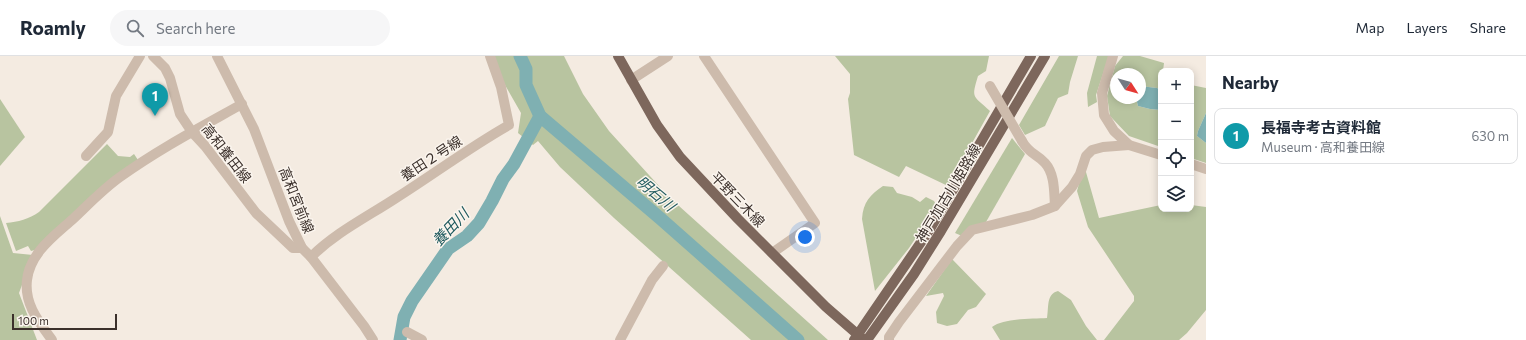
<!DOCTYPE html>
<meta charset="utf-8">
<style>
:root{--surface:#fff;--page:#f6f6f7;--text:#1f2937;--muted:#747a83;--line:#e0e1e3;--accent:#1f5a5e}
body{margin:0;font-family:Commissioner,"Noto Sans JP",sans-serif;background:var(--page);color:var(--text)}
.controls{position:absolute;right:12px;top:12px;display:grid;overflow:hidden;border-radius:8px;box-shadow:0 2px 10px #0003}
.controls button{width:36px;height:36px;display:grid;place-items:center;padding:0;border:0;border-bottom:1px solid var(--line);background:var(--surface);color:var(--text);font:20px sans-serif}
.compass{position:absolute;left:1110px;top:12px;width:36px;height:36px;border-radius:50%;background:var(--surface);box-shadow:0 2px 10px #0003;rotate:126deg}
.scale{position:absolute;left:12px;bottom:10px;width:105px;box-sizing:border-box;padding-left:4px;border:2px solid #3b302b;border-top:0;font-size:11px;line-height:14px;white-space:nowrap;color:#3b302b;-webkit-text-stroke:3px #fbf5ee;paint-order:stroke}
.you{position:absolute;left:805px;top:181px;width:14px;height:14px;margin:-10px;border:3px solid #fff;border-radius:50%;background:#1a73e8;box-shadow:0 0 0 6px #1a73e833}
.badge{display:grid;place-items:center;width:26px;height:26px;border-radius:50%;background:var(--accent);color:#fff;font-size:13px;font-weight:700}
.pin{position:absolute;translate:-50% -33px;filter:drop-shadow(0 1px 2px #0008)}
.pin::after{content:'';position:absolute;top:21px;width:14px;height:12px;background:inherit;clip-path:polygon(0 0,100% 0,50% 100%)}
.list{margin:0;padding:0;list-style:none}
h2{display:flex;justify-content:space-between;align-items:center;height:52px;margin:0;padding:0 16px;font-size:17px}
h2 small{font-size:13px;font-weight:400;color:var(--muted)}
.list li{display:grid;grid-template-columns:26px 1fr auto;gap:12px;align-items:center;box-sizing:border-box;height:56px;margin:0 8px 8px;padding:0 8px;border:1px solid var(--line);border-radius:8px}
.list b{display:block;font-size:15px;white-space:nowrap}
.list p{margin:0;font-size:13px;white-space:nowrap;color:var(--muted)}
.list em{font-size:13px;font-style:normal;color:var(--muted)}
.icon{flex:none;width:22px;height:22px;fill:none;stroke:currentColor;stroke-width:2;stroke-linecap:round;stroke-linejoin:round}
.map{position:relative;flex:none;width:1206px;height:284px;overflow:hidden}
header{display:flex;align-items:center;gap:24px;box-sizing:border-box;height:56px;padding:0 20px;background:var(--surface);border-bottom:1px solid var(--line)}
header strong{font-size:19px}
nav{display:flex;gap:22px;margin-inline-start:auto;font-size:14px}
.search{width:280px;height:36px;background:var(--page);display:flex;align-items:center;gap:10px;box-sizing:border-box;padding:0 14px;border-radius:22px;color:var(--muted);font-size:15px}
main{display:flex}
aside{flex:1;background:var(--surface)}
.map>svg:first-child{display:block}
.green{fill:#b8c4a0}
.water{fill:#7fb0b2}
.lines{fill:none;stroke-linecap:round;stroke-linejoin:round}
.river{stroke:#7fb0b2;stroke-width:13}
.minor{stroke:#cdbbac;stroke-width:10}
.major{stroke:#7d675c;stroke-width:10}
.minor-bridge{stroke:#cdbbac;stroke-width:10}
.labels{text-anchor:middle;dominant-baseline:central;stroke-width:3;stroke-linejoin:round;paint-order:stroke}
.street-label{font-size:14px;fill:#3b302b;stroke:#fbf5ee}
.water-label{font-size:15px;font-style:italic;fill:#1f5a5e;stroke:#fbf5ee}
</style>
<header>
<strong>Roamly</strong>
<div class="search"><svg class="icon" aria-label="search" viewBox="0 0 24 24"><circle cx="10" cy="10" r="6"/><path d="M15 15l6 6"/></svg>Search here</div>
<nav><a>Map</a><a>Layers</a><a>Share</a></nav>
</header>
<main>
<div class="map">
<svg width="1206" height="284" viewBox="0 0 1206 284">
<rect width="100%" height="100%" fill="#f4ebe1"/>
<g class="green">
<path d="M493,0H564L583,38L609,75L669,141L828,284H751L614,162L560,111L538,85L533,89L518,77L521,57L497,15Z"/>
<path d="M835,0H989L986,15L978,20C971,43 973,39 990,55L948,130L906,110L899,121L854,99L848,43L850,37V18Z"/>
<path d="M1059,0H1078L1070,26L1068,38L1058,42L1045,70L1025,79L1019,69Z"/>
<path d="M1097,0H1109L1096,39L1097,46L1088,51L1087,37Z"/>
<path d="M1123,0H1140L1164,7L1163,15H1161V34L1157,32L1140,30V18H1116V42H1136L1138,50L1150,53L1161,54V91L1129,80L1110,60L1107,40L1115,10Z"/>
<path d="M1191,29L1206,32V57L1198,75L1197,80L1206,87V107L1191,102Z"/>
<path d="M0,43L25,81L0,110Z"/>
<path d="M1012,82L1025,98L986,166L962,180L955,177Z"/>
<path d="M107,88L118,100L130,101L134,98L138,104L35,194L31,195L28,190L16,195L6,167C18,166 29,163 39,156Z"/>
<path d="M1084,109L1099,162L1161,149V153H1191V149L1206,151V254L1187,277L1179,284H1104L1134,245V240L1088,171L1077,135Z"/>
<path d="M883,130L893,131L897,137L912,141L920,146L926,141L934,145L937,150L909,192L875,235L862,163C863,146 870,139 883,130Z"/>
<path d="M0,160L13,197L33,199L19,237L37,284H0Z"/>
<path d="M952,203L986,238L976,251L968,254L957,268L947,270L937,267L936,256L944,240L943,237L926,240Z"/>
<path d="M1058,235L1071,244L1086,270L1097,284H1000L992,271C1004,262 1033,263 1047,262C1049,251 1046,238 1058,235Z"/>
</g>
<g class="water">
<path d="M1140,30L1157,32L1161,34V54L1150,53L1138,50L1136,42H1140Z"/>
<path d="M1206,57V87L1197,80L1198,75Z"/>
</g>
<g class="lines">
<g class="river">
<path d="M520,0L526,13V29L540,60L661,163L798,284"/>
<path d="M400,284L404,261L412,245L448,193L467,180L479,167L492,145L503,123L514,108L540,60"/>
</g>
<g class="minor">
<path d="M153,0L165,12L170,22L180,58L192,76L205,90L256,157L293,192H302"/>
<path d="M217,0L254,73L289,165L302,192L311,201L364,270L373,284"/>
<path d="M704,0L815,167L772,197"/>
<path d="M1113,0L1102,37L1104,59L1114,75L1129,89L1161,99"/>
<path d="M631,24L668,0"/>
<path d="M1022,85C1029,98 1037,98 1045,107C1055,118 1054,136 1055,150"/>
<path d="M86,100L108,76L116,40L140,0"/>
<path d="M1191,108L1206,113"/>
<path d="M311,201C335,177 367,161 396,142C434,118 470,91 509,69L501,31L490,0"/>
<path d="M407,276L422,284"/>
<path d="M52,284C39,266 24,248 27,224C30,197 54,180 73,163C88,149 103,133 120,121C159,93 201,71 242,48"/>
<path d="M620,284L652,224L663,210"/>
<path d="M889,284V281L899,266L957,190L972,174L1032,159L1055,150L1072,131L1080,118L1086,100L1092,94L1103,91L1129,89"/>
</g>
<g class="major">
<path d="M618,0L657,69L680,101L738,163L826,251L864,284"/>
<path d="M854,284L930,173L1031,0"/>
<path d="M867,284L914,218L941,175L1045,0"/>
</g>
<path class="minor-bridge" d="M990,30L1022,85"/>
</g>
<g class="labels">
<g class="street-label">
<text transform="translate(227 97) rotate(52)">高和養田線</text>
<text transform="translate(431 102) rotate(-33)">養田２号線</text>
<text transform="translate(948 137) rotate(-59)">神戸加古川姫路線</text>
<text transform="translate(738 143) rotate(46)">平野三木線</text>
<text transform="translate(297 144) rotate(68)">高和宮前線</text>
</g>
<g class="water-label">
<text transform="translate(656 137) rotate(40)">明石川</text>
<text transform="translate(450 171) rotate(-46)">養田川</text>
</g>
</g>
</svg>
<div class="controls">
<button>+</button>
<button>−</button>
<button><svg class="icon" aria-label="locate" viewBox="0 0 24 24"><circle cx="12" cy="12" r="6"/><path d="M12 2v4M12 18v4M2 12h4M18 12h4"/></svg></button>
<button><svg class="icon" aria-label="layers" viewBox="0 0 24 24"><path d="M12 4l9 5-9 5-9-5zM3 14l9 5 9-5"/></svg></button>
</div>
<svg class="compass" viewBox="-18 -18 36 36"><path d="M0-13l5 13h-10z" fill="#e53935"/><path d="M0 13l5-13h-10z" fill="#747a83"/></svg>
<div class="scale">100 m</div>
<div class="you"></div>
<div class="pin badge" style="left:155px;top:60px;background:#0f9aa8">1</div>
</div>
<aside>
<h2>Nearby<small></small></h2>
<ul class="list">
<li><span class="badge" style="background:#0f9aa8">1</span><div><b>長福寺考古資料館</b><p>Museum · 高和養田線</p></div><em>630 m</em></li>
</ul>
</aside>
</main>
